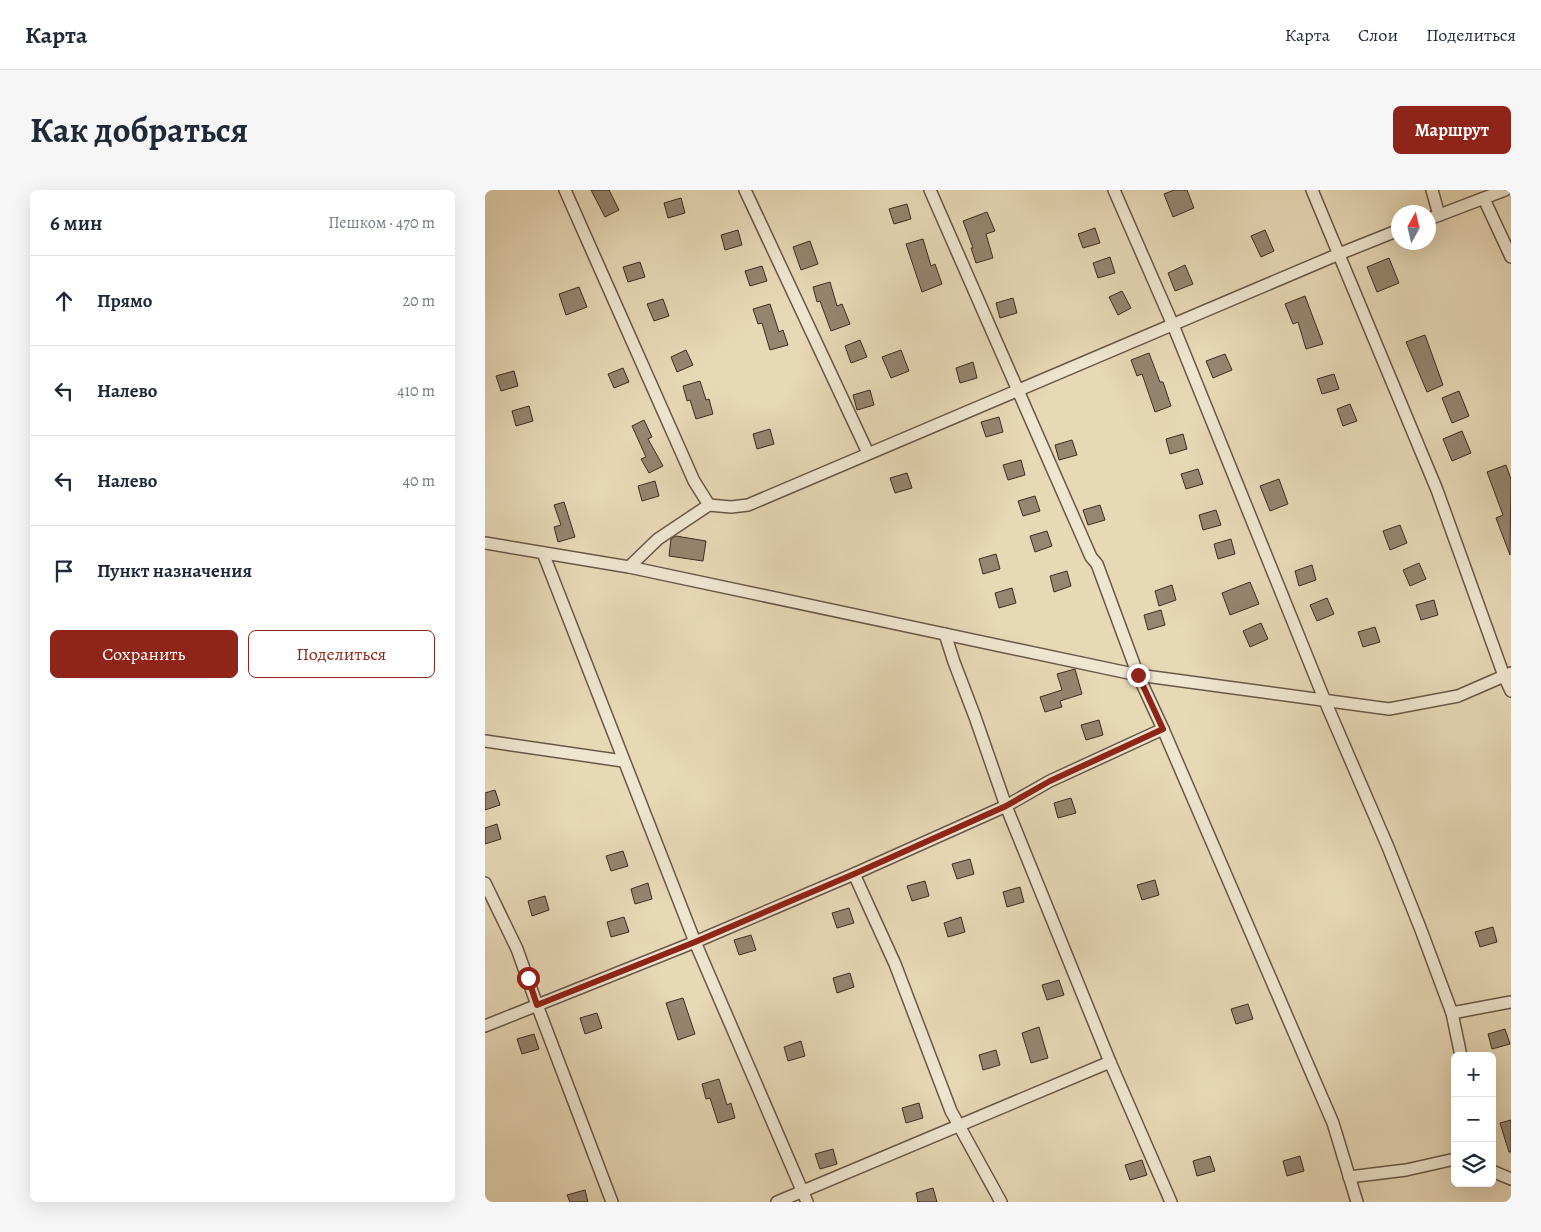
<!DOCTYPE html>
<html lang="ru">
<meta charset="utf-8">
<style>
:root{--surface:#fff;--page:#f6f6f7;--text:#1f2937;--muted:#747a83;--line:#e0e1e3;--accent:#8f2418}
body{margin:0;font-family:Alegreya,serif;background:var(--page);color:var(--text)}
.controls{position:absolute;right:15px;bottom:15px;display:grid;overflow:hidden;border-radius:8px;box-shadow:0 5px 20px #0002}
.controls button{width:45px;height:45px;display:grid;place-items:center;padding:0;border:0;border-bottom:1px solid var(--line);background:var(--surface);color:var(--text);font:25px sans-serif}
.compass{position:absolute;left:906px;top:15px;width:45px;height:45px;border-radius:50%;background:var(--surface);box-shadow:0 5px 20px #0002;rotate:8deg}
.stop{position:absolute;width:15px;height:15px;margin:-11px;border:4px solid #8f2418;border-radius:50%;background:#fff}
.stop.end{background:#8f2418;border-color:#fff;box-shadow:0 1px 5px #0008}
.list{margin:0;padding:0;list-style:none}
h2{display:flex;justify-content:space-between;align-items:center;height:65px;margin:0;padding:0 20px;font-size:21px}
h2 small{font-size:16px;font-weight:400;color:var(--muted)}
.list li{display:grid;grid-template-columns:32px 1fr auto;gap:15px;align-items:center;box-sizing:border-box;height:90px;padding:0 20px;border-top:1px solid var(--line)}
.list b{display:block;font-size:19px;white-space:nowrap}
.list em{font-size:16px;font-style:normal;color:var(--muted)}
.actions{display:flex;gap:10px;padding:15px 20px}
.actions a{flex:1;padding:11px 0;border:1px solid var(--accent);border-radius:8px;text-align:center;font-size:18px;color:var(--accent)}
.actions .main{background:var(--accent);color:#fff}
.icon{flex:none;width:28px;height:28px;fill:none;stroke:currentColor;stroke-width:2;stroke-linecap:round;stroke-linejoin:round}
.map{position:relative;flex:none;width:1026px;height:1012px;overflow:hidden;border-radius:8px}
header{display:flex;align-items:center;gap:30px;box-sizing:border-box;height:70px;padding:0 25px;background:var(--surface);border-bottom:1px solid var(--line)}
header strong{font-size:24px}
nav{display:flex;gap:28px;margin-inline-start:auto;font-size:18px}
.intro{display:flex;align-items:center;justify-content:space-between;box-sizing:border-box;height:120px;padding:0 30px}
h1{margin:0;font-size:35px}
.button{padding:12px 22px;border-radius:8px;background:var(--accent);color:#fff;font-size:18px;font-weight:700}
main{display:flex;gap:30px;padding:0 30px}
aside{flex:1;background:var(--surface);border-radius:8px;box-shadow:0 5px 20px #0002}
.map>svg:first-child{display:block}
.building{fill:#96856f;stroke:#3f2c22}
.lines{fill:none;stroke-linecap:round;stroke-linejoin:round}
.minor-casing{stroke:#695747;stroke-width:14}
.minor{stroke:#efe6d0;stroke-width:11}
.route{stroke:#8f2418;stroke-width:6}
</style>
<header>
<strong>Карта</strong>
<nav><a>Карта</a><a>Слои</a><a>Поделиться</a></nav>
</header>
<div class="intro"><h1>Как добраться</h1><a class="button">Маршрут</a></div>
<main>
<aside>
<h2>6 мин<small>Пешком · 470 m</small></h2>
<ul class="list">
<li><svg class="icon" aria-label="ahead" viewBox="0 0 24 24"><path d="M12 20V5M6 11l6-6 6 6"/></svg><div><b>Прямо</b></div><em>20 m</em></li>
<li><svg class="icon" aria-label="left" viewBox="0 0 24 24"><path d="M17 20v-9H6M10 6l-5 5 5 5"/></svg><div><b>Налево</b></div><em>410 m</em></li>
<li><svg class="icon" aria-label="left" viewBox="0 0 24 24"><path d="M17 20v-9H6M10 6l-5 5 5 5"/></svg><div><b>Налево</b></div><em>40 m</em></li>
<li><svg class="icon" aria-label="arrive" viewBox="0 0 24 24"><path d="M6 21V4h12l-3 4 3 4H6"/></svg><div><b>Пункт назначения</b></div></li>
</ul>
<div class="actions"><a class="main">Сохранить</a><a>Поделиться</a></div>
</aside>
<div class="map">
<svg width="1026" height="1012" viewBox="0 0 1026 1012">
<rect width="100%" height="100%" fill="#e7d8b6"/>
<filter id="stains"><feTurbulence type="fractalNoise" baseFrequency=".004" numOctaves="4"/><feColorMatrix values="0 0 0 0 .2 0 0 0 0 .09 0 0 0 0 .02 0 0 0 .5 -.17"/></filter>
<radialGradient id="worn" r=".72"><stop offset=".6" stop-color="#630" stop-opacity="0"/><stop offset="1" stop-color="#630" stop-opacity=".3"/></radialGradient>
<g class="building">
<path d="M106,0H124L134,20L120,27Z"/>
<path d="M689,0H702L709,18L688,27L679,4Z"/>
<path d="M196,8L200,23L183,28L179,13Z"/>
<path d="M422,14L426,29L409,34L404,19Z"/>
<path d="M502,22L510,41L501,44L508,68L491,73L486,58H488L478,31Z"/>
<path d="M610,38L615,53L598,58L593,44Z"/>
<path d="M253,40L257,55L240,60L236,45Z"/>
<path d="M780,40L789,61L776,67L766,46Z"/>
<path d="M438,49L446,76L450,74L457,94L437,102L421,54Z"/>
<path d="M325,51L333,74L316,80L308,57Z"/>
<path d="M625,67L630,83L613,88L608,73Z"/>
<path d="M904,68L914,93L892,102L882,77Z"/>
<path d="M155,72L160,87L143,92L138,77Z"/>
<path d="M700,75L708,94L690,101L683,83Z"/>
<path d="M277,76L282,91L265,96L260,81Z"/>
<path d="M345,92L352,116L357,114L365,134L346,141L335,111L332,112L328,97Z"/>
<path d="M94,97L102,117L81,125L74,104Z"/>
<path d="M637,101L646,118L633,125L624,107Z"/>
<path d="M820,106L838,154L821,159L813,132L808,134L800,114Z"/>
<path d="M528,108L532,123L515,128L511,113Z"/>
<path d="M178,109L184,126L169,131L162,114Z"/>
<path d="M285,114L294,142L298,140L303,155L285,160L277,133L273,134L268,119Z"/>
<path d="M940,145L958,195L942,202L921,152Z"/>
<path d="M375,150L382,167L366,173L360,156Z"/>
<path d="M201,160L208,175L192,182L186,167Z"/>
<path d="M416,160L424,181L406,188L397,167Z"/>
<path d="M664,163L675,192H678L686,216L670,222L657,184L652,186L646,170Z"/>
<path d="M740,164L747,180L728,188L721,171Z"/>
<path d="M488,172L492,188L475,193L471,178Z"/>
<path d="M138,178L144,192L129,198L123,184Z"/>
<path d="M29,181L33,196L16,201L11,186Z"/>
<path d="M849,184L854,199L837,204L832,189Z"/>
<path d="M215,191L221,210L224,209L228,224L211,229L205,210L202,211L198,196Z"/>
<path d="M385,200L389,215L372,220L368,205Z"/>
<path d="M974,201L984,226L967,233L957,208Z"/>
<path d="M865,214L872,231L858,236L852,219Z"/>
<path d="M44,216L48,231L31,236L27,221Z"/>
<path d="M514,227L518,242L501,247L496,232Z"/>
<path d="M159,230L167,247L163,249L178,276L164,283L156,269L161,267L147,236Z"/>
<path d="M285,239L289,254L272,259L268,244Z"/>
<path d="M977,241L986,263L967,271L958,249Z"/>
<path d="M698,244L702,259L685,264L681,249Z"/>
<path d="M587,250L592,265L574,270L570,255Z"/>
<path d="M536,270L540,285L523,290L518,275Z"/>
<path d="M1021,275L1026,289L1025,365L1011,328L1018,325L1002,282Z"/>
<path d="M713,279L718,294L701,299L696,284Z"/>
<path d="M422,283L427,298L410,303L405,288Z"/>
<path d="M794,289L803,314L785,321L775,296Z"/>
<path d="M170,291L174,306L157,311L153,296Z"/>
<path d="M550,306L555,321L538,326L533,311Z"/>
<path d="M79,312L90,347L73,352L69,337L76,335L69,315Z"/>
<path d="M615,315L620,330L603,335L598,320Z"/>
<path d="M731,320L736,335L718,340L714,325Z"/>
<path d="M915,335L922,353L905,360L898,341Z"/>
<path d="M562,341L567,356L550,362L545,346Z"/>
<path d="M191,346L221,351L218,371L184,366L186,349Z"/>
<path d="M746,349L750,364L733,369L729,354Z"/>
<path d="M511,364L515,379L498,384L494,369Z"/>
<path d="M934,373L941,389L925,396L918,380Z"/>
<path d="M827,375L831,390L814,396L810,381Z"/>
<path d="M582,381L586,396L569,402L565,386Z"/>
<path d="M765,392L774,414L745,425L737,403Z"/>
<path d="M687,395L691,410L674,416L670,401Z"/>
<path d="M527,398L531,413L514,418L510,403Z"/>
<path d="M842,408L849,424L832,431L825,415Z"/>
<path d="M949,410L953,425L936,430L931,415Z"/>
<path d="M676,420L680,435L663,440L659,425Z"/>
<path d="M776,433L783,449L765,457L758,441Z"/>
<path d="M890,437L895,452L878,457L873,442Z"/>
<path d="M590,479L597,504L575,511L577,517L560,522L555,507L577,500L572,484Z"/>
<path d="M614,530L618,545L601,550L596,535Z"/>
<path d="M10,600L15,615L0,620V603Z"/>
<path d="M586,608L591,623L573,628L569,613Z"/>
<path d="M12,634L16,649L0,654V638Z"/>
<path d="M138,661L143,676L126,681L121,666Z"/>
<path d="M485,669L489,684L472,689L467,674Z"/>
<path d="M670,690L674,705L657,710L652,695Z"/>
<path d="M440,691L444,706L427,711L422,696Z"/>
<path d="M163,693L167,709L150,714L146,699Z"/>
<path d="M535,697L539,712L522,717L518,702Z"/>
<path d="M60,706L64,720L47,726L43,711Z"/>
<path d="M364,718L369,733L352,738L347,723Z"/>
<path d="M139,727L144,742L126,747L122,732Z"/>
<path d="M476,727L480,742L463,747L459,733Z"/>
<path d="M1008,737L1012,752L995,757L990,742Z"/>
<path d="M266,745L271,760L254,765L249,750Z"/>
<path d="M365,783L369,797L352,803L348,788Z"/>
<path d="M574,790L579,805L562,810L557,795Z"/>
<path d="M198,808L210,844L193,850L181,813Z"/>
<path d="M763,814L768,829L751,834L746,819Z"/>
<path d="M112,823L117,838L100,844L95,828Z"/>
<path d="M554,837L563,868L546,873L537,843Z"/>
<path d="M1020,839L1025,854L1007,859L1003,844Z"/>
<path d="M49,844L54,859L37,864L32,849Z"/>
<path d="M316,851L320,866L303,871L299,857Z"/>
<path d="M511,860L515,875L498,880L494,865Z"/>
<path d="M234,889L242,915L246,913L250,928L233,933L225,908L221,909L217,894Z"/>
<path d="M434,913L438,928L421,933L417,918Z"/>
<path d="M1026,930V962H1024L1015,933Z"/>
<path d="M348,959L352,974L335,979L330,964Z"/>
<path d="M725,966L730,981L712,986L708,971Z"/>
<path d="M815,966L819,981L802,986L798,971Z"/>
<path d="M657,970L662,985L645,990L640,975Z"/>
<path d="M448,998L452,1012H433L431,1003Z"/>
<path d="M100,1000L103,1012H85L82,1005Z"/>
</g>
<g class="lines">
<defs>
<g id="minor">
<path d="M80,0L209,291L224,315"/>
<path d="M260,0L383,263"/>
<path d="M445,0L606,367L612,374L653,485L678,539L848,933L872,1012"/>
<path d="M629,0L688,135L840,511L903,657L936,740L967,823L976,866"/>
<path d="M827,0L952,300L1019,486L1026,501"/>
<path d="M947,0L954,25"/>
<path d="M999,9L1026,67"/>
<path d="M944,29L1020,0"/>
<path d="M0,353L144,377L653,485L904,519L973,506L1026,483"/>
<path d="M58,363L210,752L322,1012"/>
<path d="M144,377L173,349L224,315L246,317L263,315L854,64L914,40"/>
<path d="M460,444L469,472L490,527L521,616L625,872L686,1012"/>
<path d="M0,551L138,571"/>
<path d="M369,684L410,774L466,921L516,1012"/>
<path d="M0,693L32,759L52,815L127,1012"/>
<path d="M967,823L1026,812"/>
<path d="M0,836L210,752L369,684L521,616L565,591L678,539"/>
<path d="M1007,981L1026,989"/>
<path d="M864,987L921,980L970,969"/>
<path d="M292,1012L625,872"/>
</g>
</defs>
<use href="#minor" class="minor-casing"/>
<use href="#minor" class="minor"/>
</g>
<g class="lines">
<path class="route" d="M43,788L52,815L210,752L369,684L521,616L565,591L678,539L653,485"/>
</g>
<rect width="100%" height="100%" filter="url(#stains)"/>
<rect width="100%" height="100%" fill="url(#worn)"/>
</svg>
<div class="controls">
<button>+</button>
<button>−</button>
<button><svg class="icon" aria-label="layers" viewBox="0 0 24 24"><path d="M12 4l9 5-9 5-9-5zM3 14l9 5 9-5"/></svg></button>
</div>
<svg class="compass" viewBox="-18 -18 36 36"><path d="M0-13l5 13h-10z" fill="#e53935"/><path d="M0 13l5-13h-10z" fill="#747a83"/></svg>
<div class="stop" style="left:43px;top:788px"></div>
<div class="stop end" style="left:653px;top:485px"></div>
</div>
</main>
